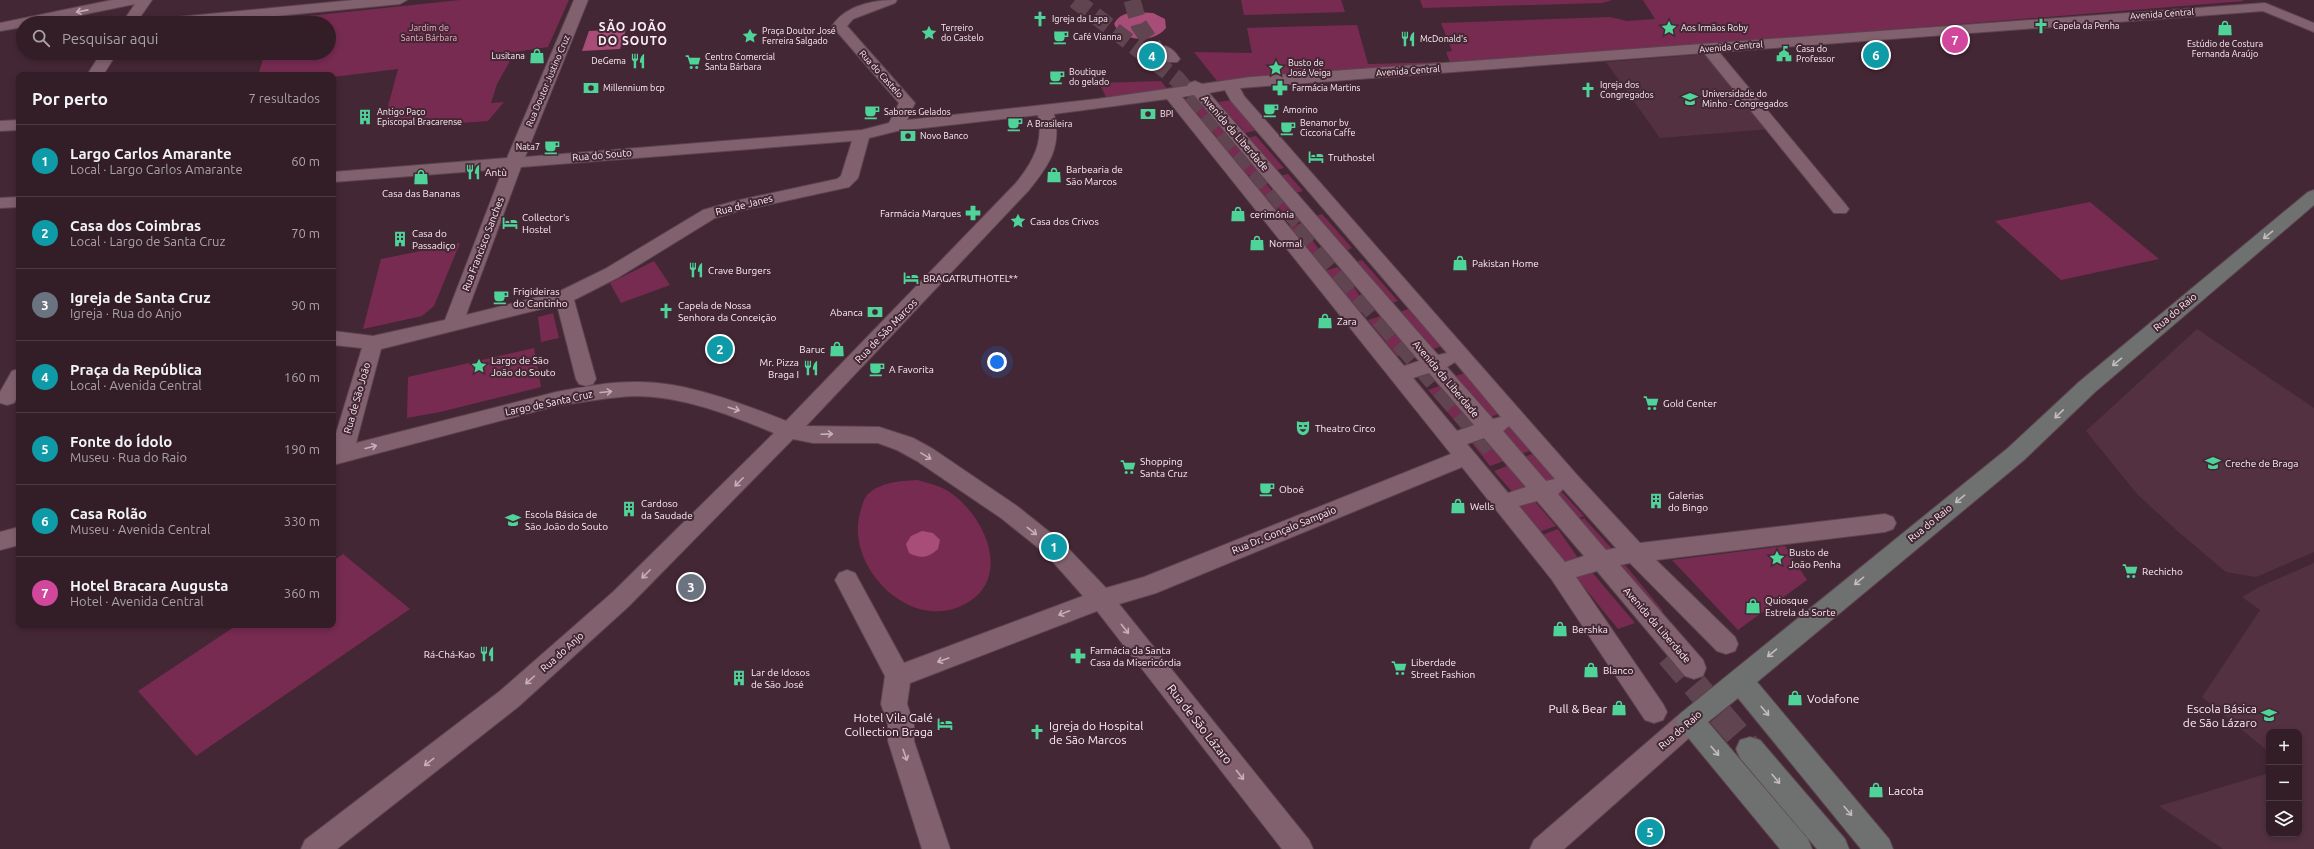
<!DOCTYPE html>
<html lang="pt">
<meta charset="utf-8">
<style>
:root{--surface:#331d27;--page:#3e2a33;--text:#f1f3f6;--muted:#a9a2a7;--line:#4e3b44;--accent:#2563eb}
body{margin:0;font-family:Ubuntu,sans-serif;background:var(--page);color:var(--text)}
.controls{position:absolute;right:12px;bottom:12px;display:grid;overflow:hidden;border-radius:8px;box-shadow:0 2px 6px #0003}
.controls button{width:36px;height:36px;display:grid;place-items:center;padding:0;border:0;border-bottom:1px solid var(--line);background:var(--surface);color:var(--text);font:20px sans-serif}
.you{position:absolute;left:997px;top:362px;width:14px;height:14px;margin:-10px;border:3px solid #fff;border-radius:50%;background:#1a73e8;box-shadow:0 0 0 6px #1a73e833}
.badge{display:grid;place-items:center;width:26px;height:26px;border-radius:50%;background:var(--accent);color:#fff;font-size:13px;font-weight:700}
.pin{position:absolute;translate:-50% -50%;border:2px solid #fff;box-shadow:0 1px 4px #0006}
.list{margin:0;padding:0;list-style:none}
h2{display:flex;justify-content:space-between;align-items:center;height:52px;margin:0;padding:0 16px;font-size:17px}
h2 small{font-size:13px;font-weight:400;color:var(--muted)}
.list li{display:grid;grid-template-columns:26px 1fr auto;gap:12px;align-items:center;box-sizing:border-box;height:72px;padding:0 16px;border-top:1px solid var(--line)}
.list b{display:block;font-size:15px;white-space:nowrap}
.list p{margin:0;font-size:13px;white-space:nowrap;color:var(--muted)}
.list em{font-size:13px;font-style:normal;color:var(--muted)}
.icon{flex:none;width:22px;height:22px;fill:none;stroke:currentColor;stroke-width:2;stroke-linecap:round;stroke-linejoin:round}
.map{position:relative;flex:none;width:2314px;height:849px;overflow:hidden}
.search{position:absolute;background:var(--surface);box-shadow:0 2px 6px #0003;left:16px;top:16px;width:320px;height:44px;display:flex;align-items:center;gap:10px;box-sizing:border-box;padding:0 14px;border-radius:22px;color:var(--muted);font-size:15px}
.panel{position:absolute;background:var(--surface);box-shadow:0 2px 6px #0003;left:16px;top:72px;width:320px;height:556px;border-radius:8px}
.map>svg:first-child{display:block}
.built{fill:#533141}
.green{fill:#772b51}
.water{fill:#a74d78}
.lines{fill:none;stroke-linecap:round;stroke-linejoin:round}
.secondary-tunnel-far2{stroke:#604551;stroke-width:17;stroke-dasharray:17 8;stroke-linecap:butt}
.secondary-tunnel-far1{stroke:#604551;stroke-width:21;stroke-dasharray:21 10;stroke-linecap:butt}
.secondary-tunnel{stroke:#604551;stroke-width:26;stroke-dasharray:26 13;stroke-linecap:butt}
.street-casing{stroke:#5c454f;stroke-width:2}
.secondary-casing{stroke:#5c454f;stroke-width:2}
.street{fill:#82616f;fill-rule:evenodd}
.secondary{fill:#6e716f;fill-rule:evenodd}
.oneway{stroke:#c6afb8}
.oneway2{stroke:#c4bcbf}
.labels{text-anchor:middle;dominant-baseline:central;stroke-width:4;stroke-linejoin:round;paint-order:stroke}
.far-street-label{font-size:9px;fill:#fdeef4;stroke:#442734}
.far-poi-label{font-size:9px;fill:#fdeef4;stroke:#442734;text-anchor:start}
.far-park-label{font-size:9px;fill:#f4aac9;stroke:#442734}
.street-label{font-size:10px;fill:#fdeef4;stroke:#442734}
.poi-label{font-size:10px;fill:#fdeef4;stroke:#442734;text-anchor:start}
.far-district-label{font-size:12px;font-weight:bold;letter-spacing:1px;fill:#fdeef4;stroke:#442734}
.near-poi-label{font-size:12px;fill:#fdeef4;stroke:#442734;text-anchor:start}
.near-street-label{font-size:12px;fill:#fdeef4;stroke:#442734}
</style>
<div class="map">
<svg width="2314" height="849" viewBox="0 0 2314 849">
<rect width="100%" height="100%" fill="#442734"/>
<g class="built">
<path d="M1709,54L1770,129L1660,138L1606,62Z"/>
<path d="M2197,329L2314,408V552L2256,577L2226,572L2174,528L2138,495L2086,431Z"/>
<path d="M2314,563V849H2223L2159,806L2269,773V834H2299V732H2269V752L2202,697L2260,610L2242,597L2259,587Z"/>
</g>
<g class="green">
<path d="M460,0H569L548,47L515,52L497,84L491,103L504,102L488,121L448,124L449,120L383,125L398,69L333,77V75H258L265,53H329V23H243Z"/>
<path d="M1241,0H1341L1345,12L1244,15Z"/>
<path d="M1420,0H1612L1602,3L1423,8Z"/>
<path d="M1643,0H2242L2244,1L1465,64L1217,81L1194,52L1252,53L1247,28L1357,25L1368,64L1450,62L1446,52L1452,51L1441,23L1610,17L1627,21L1655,19Z"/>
<path d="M1161,81L1169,91L1106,97L1099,83Z"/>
<path d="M1231,100L1258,130L1245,133C1238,121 1226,115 1219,102Z"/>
<path d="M1206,104L1230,136L1218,139L1192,107Z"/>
<path d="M1256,136L1284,168L1273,171L1246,138Z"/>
<path d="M1232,140L1259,173L1246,176L1219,143Z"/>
<path d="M1288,174L1303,191L1292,194L1279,176Z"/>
<path d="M1264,181L1277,197L1266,200L1252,183Z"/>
<path d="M1280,199L1296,215L1283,219L1269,202Z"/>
<path d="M2090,202L2159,259L2061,280L1995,221Z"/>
<path d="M1322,214L1352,248L1341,253L1313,217Z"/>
<path d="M1301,223L1317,247L1326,256L1316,260L1288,227Z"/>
<path d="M460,243L434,306L422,316L363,329L381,259Z"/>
<path d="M1362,260L1398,301L1386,305L1351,263Z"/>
<path d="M654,261L670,285L621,303L610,283Z"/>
<path d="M1337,267L1348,278L1369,310L1359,313L1325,271Z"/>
<path d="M1408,309L1442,346L1430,350L1397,313Z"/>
<path d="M553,313L559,338L541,342L538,317Z"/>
<path d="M1381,316L1411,352L1397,356L1368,320Z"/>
<path d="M534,348L541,387L440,412L407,418L408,377Z"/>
<path d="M1465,373L1501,413L1488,418L1452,377Z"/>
<path d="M1442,385L1476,424L1462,429L1428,390Z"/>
<path d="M1510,424L1533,450L1521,454L1498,428Z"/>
<path d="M1482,434L1504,461L1490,466L1468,438Z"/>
<path d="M1535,453L1555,478L1540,484L1522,458Z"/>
<path d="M1507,466L1529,489L1514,494L1494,471Z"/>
<path d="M917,480C927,483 939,485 948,491C988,517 1016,586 956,608C905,626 849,567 859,517C861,510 863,499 868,494C881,482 900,481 917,480Z"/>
<path d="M1560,490L1584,516L1573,521L1546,495Z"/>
<path d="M1532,498L1556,526L1539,532L1515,503Z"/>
<path d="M1584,518L1613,550L1597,553L1574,523Z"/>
<path d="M1558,529L1578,558L1565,564L1542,535Z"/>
<path d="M1785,546L1807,580L1738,630L1672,560Z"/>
<path d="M343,554L410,609L196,756L138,691L237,625H333V561Z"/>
<path d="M1621,560L1663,611L1652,615L1606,564Z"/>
<path d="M1591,571L1635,623L1618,629L1575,576Z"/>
</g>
<g class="water">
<path d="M1136,12L1153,13L1165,19L1166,28C1154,42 1134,41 1119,33L1114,24C1118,15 1127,13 1136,12Z"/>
<path d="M626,29L620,49L582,51L589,31Z"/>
<path d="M922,531L933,533L940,540L938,549C928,558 921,559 909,553L906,544L911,536Z"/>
</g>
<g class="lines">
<g class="secondary-tunnel-far2">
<path d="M1075,0L1177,79L1301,225"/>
<path d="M1132,0L1139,25L1163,60"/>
</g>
<path class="secondary-tunnel-far1" d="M1300,224L1492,448"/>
<path class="secondary-tunnel" d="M1669,655L1750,749"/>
<defs>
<g id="street">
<path d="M112,0H152L136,23H122L135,4L42,23H23V27L0,31V23Z"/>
<path d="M354,0H407L400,4L204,23H150L157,19Z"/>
<path d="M574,0H588L525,157L862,130L889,123L899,103L832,26C846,5 874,0 897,0L895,3L853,19L847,26L915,103L907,120L1097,99L1187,86L1189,83L1195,81L1202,84L1250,77L2265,3L2314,23V32L2263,11L1719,52L1846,205L1849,209L1846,213H1834L1704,53L1240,88L1244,96L1577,475L1640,543L1885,514L1893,517L1896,523L1893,529L1885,532L1656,560L1735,637L1738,644L1735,651L1726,654L1717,651L1630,563L1620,565L1703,660L1706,668L1703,676L1694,679L1685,676L1597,571L1576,577L1663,704L1667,712L1663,720L1654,723L1645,720L1552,580L1462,467L1156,593L1119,604L1309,840L1313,849H1282L1097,611L910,683L907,704L914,725V741L950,849H922L888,741V725L881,704L885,676L835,580L839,573L847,570L855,573L904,663L1083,596L1046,554L1001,518L917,461L897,450L878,443H813L793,439L629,606L518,707L337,849H301L305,840L500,691L613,592L774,433C731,415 682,396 635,396C609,397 582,402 556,406L333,465L334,440L362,348L333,345V331L373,336L445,320L503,169L333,182V172L507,158ZM1225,90L1231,101L1447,353L1438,355L1209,93ZM1194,95L1419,361L1404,366L1182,97ZM1167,99L1451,454L1144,577L1106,588L1062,542L1017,506L933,449L913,438L879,427L806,426L1029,190C1049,165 1062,147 1054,114ZM1038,115C1044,142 1033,162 1016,183L786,421C741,403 684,381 635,382C608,382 582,387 556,392L356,443L381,349L557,305L576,379L579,384L586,386L593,384L596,379L574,300L619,277L715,218L739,211L849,187L858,178L869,138L897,131ZM852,141L841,176L837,179L735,201L703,210L605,269L558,292L466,315L521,167ZM1455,362L1501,417L1493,419L1447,367ZM1429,373L1474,425L1457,431L1413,378ZM1509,426L1555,479L1546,481L1503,431ZM1484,438L1526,487L1508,493L1467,444ZM1563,489L1616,548L1606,550L1558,494ZM1537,501L1584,556L1565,562L1519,506Z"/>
<path d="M1165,46C1172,48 1176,53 1180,59L1177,62H1167L1157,51L1160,48Z"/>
<path d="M101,53H117L103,75H87Z"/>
<path d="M19,120V130L0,131V121Z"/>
<path d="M19,197V207L0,208V198Z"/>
<path d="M19,369V395L14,403L7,405L0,403V392L12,371Z"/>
<path d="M19,527V545L0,550V532Z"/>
<path d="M1690,710L1699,713L1703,721L1699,729L1564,849H1530L1534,840L1681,713Z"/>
</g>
<g id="secondary">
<path d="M2314,190V205L2095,392L2024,460L1757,682L1889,839L1893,849H1861L1738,698L1708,722L1808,839L1812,849H1780L1681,729L1677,721L1681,713L2008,448L2079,382L2308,192Z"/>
<path d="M1750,737L1760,740L1845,839L1849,849H1817L1740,758L1736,749L1740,740Z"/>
</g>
</defs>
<use href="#street" class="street-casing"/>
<use href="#secondary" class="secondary-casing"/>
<use href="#street" class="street"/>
<use href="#secondary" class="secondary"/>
</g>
<defs><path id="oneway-shaft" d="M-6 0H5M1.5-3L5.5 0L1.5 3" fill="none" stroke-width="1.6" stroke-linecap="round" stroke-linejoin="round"/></defs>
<g class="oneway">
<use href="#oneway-shaft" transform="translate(82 11) rotate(169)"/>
<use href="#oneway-shaft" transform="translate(606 392) rotate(-5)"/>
<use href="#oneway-shaft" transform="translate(734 409) rotate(17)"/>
<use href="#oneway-shaft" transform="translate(827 434) rotate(-2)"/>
<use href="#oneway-shaft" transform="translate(371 447) rotate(-15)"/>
<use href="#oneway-shaft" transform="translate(926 456) rotate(31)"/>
<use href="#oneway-shaft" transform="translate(739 482) rotate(135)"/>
<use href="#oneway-shaft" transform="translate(1032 531) rotate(38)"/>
<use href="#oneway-shaft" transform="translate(646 574) rotate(135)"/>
<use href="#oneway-shaft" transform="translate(1064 613) rotate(158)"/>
<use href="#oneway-shaft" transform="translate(1125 629) rotate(52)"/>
<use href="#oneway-shaft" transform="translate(943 660) rotate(160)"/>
<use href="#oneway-shaft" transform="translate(530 680) rotate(138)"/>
<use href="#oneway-shaft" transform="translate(905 755) rotate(71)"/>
<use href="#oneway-shaft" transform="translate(429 762) rotate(142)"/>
<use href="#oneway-shaft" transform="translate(1240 775) rotate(52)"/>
</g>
<g class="oneway2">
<use href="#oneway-shaft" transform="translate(2268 235) rotate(140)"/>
<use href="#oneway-shaft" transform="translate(2117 362) rotate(140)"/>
<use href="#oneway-shaft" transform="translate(2059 414) rotate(136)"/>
<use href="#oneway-shaft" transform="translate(1960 499) rotate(141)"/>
<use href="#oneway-shaft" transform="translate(1859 581) rotate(141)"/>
<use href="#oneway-shaft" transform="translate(1772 653) rotate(140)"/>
<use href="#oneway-shaft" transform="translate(1765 711) rotate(50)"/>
<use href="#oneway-shaft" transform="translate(1715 751) rotate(50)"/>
<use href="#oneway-shaft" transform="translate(1776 779) rotate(50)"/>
<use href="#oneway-shaft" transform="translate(1848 811) rotate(50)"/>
</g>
<defs>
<symbol id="church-bare" viewBox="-9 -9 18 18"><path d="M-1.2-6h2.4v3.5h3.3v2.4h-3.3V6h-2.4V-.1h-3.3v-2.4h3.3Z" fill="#4ed399" stroke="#442734" stroke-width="2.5" paint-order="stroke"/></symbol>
<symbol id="sight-bare" viewBox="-9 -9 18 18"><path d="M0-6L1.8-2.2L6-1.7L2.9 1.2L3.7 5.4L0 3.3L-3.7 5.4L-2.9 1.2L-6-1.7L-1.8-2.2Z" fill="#4ed399" stroke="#442734" stroke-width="2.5" paint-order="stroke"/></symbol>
<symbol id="shop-bare" viewBox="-9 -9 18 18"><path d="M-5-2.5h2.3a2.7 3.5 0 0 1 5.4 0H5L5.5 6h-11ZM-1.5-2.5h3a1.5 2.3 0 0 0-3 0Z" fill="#4ed399" stroke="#442734" stroke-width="2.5" paint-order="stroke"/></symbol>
<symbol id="cafe-bare" viewBox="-9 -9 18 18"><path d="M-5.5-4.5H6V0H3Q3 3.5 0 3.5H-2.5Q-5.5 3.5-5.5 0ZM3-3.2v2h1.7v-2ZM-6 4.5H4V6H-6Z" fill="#4ed399" stroke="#442734" stroke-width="2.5" paint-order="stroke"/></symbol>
<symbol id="restaurant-bare" viewBox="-9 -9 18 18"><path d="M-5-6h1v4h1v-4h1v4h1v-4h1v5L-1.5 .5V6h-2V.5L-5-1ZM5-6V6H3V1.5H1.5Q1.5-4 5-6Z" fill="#4ed399" stroke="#442734" stroke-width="2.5" paint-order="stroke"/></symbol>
<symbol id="civic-bare" viewBox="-9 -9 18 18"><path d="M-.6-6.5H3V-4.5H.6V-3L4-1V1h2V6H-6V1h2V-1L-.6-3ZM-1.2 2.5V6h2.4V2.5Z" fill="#4ed399" stroke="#442734" stroke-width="2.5" paint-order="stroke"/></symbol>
<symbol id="supermarket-bare" viewBox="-9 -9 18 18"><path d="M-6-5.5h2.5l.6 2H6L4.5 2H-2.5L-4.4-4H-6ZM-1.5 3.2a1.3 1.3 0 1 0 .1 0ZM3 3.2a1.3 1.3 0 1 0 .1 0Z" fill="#4ed399" stroke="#442734" stroke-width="2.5" paint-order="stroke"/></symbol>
<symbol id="bank-bare" viewBox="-9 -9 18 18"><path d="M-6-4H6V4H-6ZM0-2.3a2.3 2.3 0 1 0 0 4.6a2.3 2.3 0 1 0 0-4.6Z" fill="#4ed399" stroke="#442734" stroke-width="2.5" paint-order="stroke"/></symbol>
<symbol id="pharmacy-bare" viewBox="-9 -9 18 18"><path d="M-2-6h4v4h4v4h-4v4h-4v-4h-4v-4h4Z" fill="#4ed399" stroke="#442734" stroke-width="2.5" paint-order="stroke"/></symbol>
<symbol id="university-bare" viewBox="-9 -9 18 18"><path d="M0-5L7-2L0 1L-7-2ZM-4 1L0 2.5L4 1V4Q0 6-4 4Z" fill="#4ed399" stroke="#442734" stroke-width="2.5" paint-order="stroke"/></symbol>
<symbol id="building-bare" viewBox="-9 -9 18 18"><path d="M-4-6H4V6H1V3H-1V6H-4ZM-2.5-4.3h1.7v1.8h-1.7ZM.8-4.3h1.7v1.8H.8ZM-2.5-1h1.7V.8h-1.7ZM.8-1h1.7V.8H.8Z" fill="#4ed399" stroke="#442734" stroke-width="2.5" paint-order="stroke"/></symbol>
<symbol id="hotel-bare" viewBox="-9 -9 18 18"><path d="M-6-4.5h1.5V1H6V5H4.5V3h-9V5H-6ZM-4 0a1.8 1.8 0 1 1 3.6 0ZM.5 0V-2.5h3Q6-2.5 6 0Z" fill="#4ed399" stroke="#442734" stroke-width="2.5" paint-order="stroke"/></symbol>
<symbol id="theatre-bare" viewBox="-9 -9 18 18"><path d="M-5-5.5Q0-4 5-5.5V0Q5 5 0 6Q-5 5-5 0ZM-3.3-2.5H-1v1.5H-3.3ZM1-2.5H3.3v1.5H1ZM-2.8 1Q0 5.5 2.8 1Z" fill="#4ed399" stroke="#442734" stroke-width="2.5" paint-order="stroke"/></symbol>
<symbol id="school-bare" viewBox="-9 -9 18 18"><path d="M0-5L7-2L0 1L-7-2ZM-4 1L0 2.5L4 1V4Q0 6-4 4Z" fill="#4ed399" stroke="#442734" stroke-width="2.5" paint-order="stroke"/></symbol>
</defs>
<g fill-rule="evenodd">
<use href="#church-bare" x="1029" y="8" width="22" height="22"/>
<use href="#church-bare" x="2030" y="15" width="22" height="22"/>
<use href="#sight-bare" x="1658" y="17" width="22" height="22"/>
<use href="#shop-bare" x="2214" y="17" width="22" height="22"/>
<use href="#sight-bare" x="918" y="22" width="22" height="22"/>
<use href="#sight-bare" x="739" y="25" width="22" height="22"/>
<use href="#cafe-bare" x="1050" y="26" width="22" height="22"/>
<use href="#restaurant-bare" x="1397" y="28" width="22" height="22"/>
<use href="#civic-bare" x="1773" y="43" width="22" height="22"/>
<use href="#shop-bare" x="526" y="45" width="22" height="22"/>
<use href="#restaurant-bare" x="627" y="50" width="22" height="22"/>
<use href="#supermarket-bare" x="682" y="51" width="22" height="22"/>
<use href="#sight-bare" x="1265" y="57" width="22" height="22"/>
<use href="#cafe-bare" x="1046" y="66" width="22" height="22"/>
<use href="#bank-bare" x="580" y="77" width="22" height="22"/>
<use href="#pharmacy-bare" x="1269" y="77" width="22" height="22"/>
<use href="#church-bare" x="1577" y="79" width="22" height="22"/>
<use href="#university-bare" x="1679" y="88" width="22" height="22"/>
<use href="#cafe-bare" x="1260" y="99" width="22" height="22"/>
<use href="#cafe-bare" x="861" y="101" width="22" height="22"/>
<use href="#bank-bare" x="1137" y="103" width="22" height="22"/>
<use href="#building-bare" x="354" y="106" width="22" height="22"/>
<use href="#cafe-bare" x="1004" y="113" width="22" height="22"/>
<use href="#cafe-bare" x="1277" y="117" width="22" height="22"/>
<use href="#bank-bare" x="897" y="125" width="22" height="22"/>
<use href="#cafe-bare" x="541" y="136" width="22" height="22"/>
<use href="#hotel-bare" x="1305" y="146" width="22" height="22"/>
<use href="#restaurant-bare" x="462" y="161" width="22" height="22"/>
<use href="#shop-bare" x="1043" y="164" width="22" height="22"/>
<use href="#shop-bare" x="410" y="166" width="22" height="22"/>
<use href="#pharmacy-bare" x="962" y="202" width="22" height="22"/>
<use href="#shop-bare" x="1227" y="203" width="22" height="22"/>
<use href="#sight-bare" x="1007" y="210" width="22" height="22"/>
<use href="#hotel-bare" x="499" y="212" width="22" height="22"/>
<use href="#building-bare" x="389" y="228" width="22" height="22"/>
<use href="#shop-bare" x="1246" y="232" width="22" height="22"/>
<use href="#shop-bare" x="1449" y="252" width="22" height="22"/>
<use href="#restaurant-bare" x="685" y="259" width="22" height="22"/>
<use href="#hotel-bare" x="900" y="267" width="22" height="22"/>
<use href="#cafe-bare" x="490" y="286" width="22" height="22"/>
<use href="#church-bare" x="655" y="300" width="22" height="22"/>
<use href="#bank-bare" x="864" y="301" width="22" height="22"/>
<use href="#shop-bare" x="1314" y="310" width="22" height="22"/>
<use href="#shop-bare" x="826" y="338" width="22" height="22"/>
<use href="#sight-bare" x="468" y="355" width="22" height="22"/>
<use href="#restaurant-bare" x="800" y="357" width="22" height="22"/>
<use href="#cafe-bare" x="866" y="358" width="22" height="22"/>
<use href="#supermarket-bare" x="1640" y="392" width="22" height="22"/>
<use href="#theatre-bare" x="1292" y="417" width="22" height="22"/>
<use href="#school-bare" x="2202" y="452" width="22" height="22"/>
<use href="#supermarket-bare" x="1117" y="456" width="22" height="22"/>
<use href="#cafe-bare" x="1256" y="478" width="22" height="22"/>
<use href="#building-bare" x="1645" y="490" width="22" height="22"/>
<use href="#shop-bare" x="1447" y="495" width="22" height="22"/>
<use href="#building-bare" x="618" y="498" width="22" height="22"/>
<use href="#school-bare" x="502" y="509" width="22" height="22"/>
<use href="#sight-bare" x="1766" y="547" width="22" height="22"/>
<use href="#supermarket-bare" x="2119" y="560" width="22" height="22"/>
<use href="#shop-bare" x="1742" y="595" width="22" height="22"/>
<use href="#shop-bare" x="1549" y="618" width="22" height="22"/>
<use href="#restaurant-bare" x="476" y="643" width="22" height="22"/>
<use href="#pharmacy-bare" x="1067" y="645" width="22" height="22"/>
<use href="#supermarket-bare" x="1388" y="657" width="22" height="22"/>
<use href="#shop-bare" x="1580" y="659" width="22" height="22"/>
<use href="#building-bare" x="728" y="667" width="22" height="22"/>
<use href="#shop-bare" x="1784" y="687" width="22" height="22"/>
<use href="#shop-bare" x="1608" y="697" width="22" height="22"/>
<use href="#school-bare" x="2258" y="704" width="22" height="22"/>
<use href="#hotel-bare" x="934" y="713" width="22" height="22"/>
<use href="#church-bare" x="1026" y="721" width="22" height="22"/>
<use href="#shop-bare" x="1865" y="779" width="22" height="22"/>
</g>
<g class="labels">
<g class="far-street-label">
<text transform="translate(2162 14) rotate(-4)">Avenida Central</text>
<text transform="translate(1731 47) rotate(-5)">Avenida Central</text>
<text transform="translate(1408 71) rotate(-4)">Avenida Central</text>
<text transform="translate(881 74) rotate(48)">Rua do Castelo</text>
<text transform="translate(548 81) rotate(-67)">Rua Doutor Justino Cruz</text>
</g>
<g class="far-poi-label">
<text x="1052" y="19">Igreja da Lapa</text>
<text x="2053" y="26">Capela da Penha</text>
<text x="941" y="28">Terreiro<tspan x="941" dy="10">do Castelo</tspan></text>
<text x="1681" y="28">Aos Irmãos Roby</text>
<text x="762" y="31">Praça Doutor José<tspan x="762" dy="10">Ferreira Salgado</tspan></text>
<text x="1073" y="37">Café Vianna</text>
<text x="1420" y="39">McDonald's</text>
<text x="2225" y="44" text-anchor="middle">Estúdio de Costura<tspan x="2225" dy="10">Fernanda Araújo</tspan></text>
<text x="1796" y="49">Casa do<tspan x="1796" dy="10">Professor</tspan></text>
<text x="525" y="56" text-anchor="end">Lusitana</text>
<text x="705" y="57">Centro Comercial<tspan x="705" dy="10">Santa Bárbara</tspan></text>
<text x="626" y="61" text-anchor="end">DeGema</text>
<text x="1288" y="63">Busto de<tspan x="1288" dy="10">José Veiga</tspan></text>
<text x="1069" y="72">Boutique<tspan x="1069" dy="10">do gelado</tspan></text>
<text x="1600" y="85">Igreja dos<tspan x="1600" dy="10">Congregados</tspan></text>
<text x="603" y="88">Millennium bcp</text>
<text x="1292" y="88">Farmácia Martins</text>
<text x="1702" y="94">Universidade do<tspan x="1702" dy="10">Minho - Congregados</tspan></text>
<text x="1283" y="110">Amorino</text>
<text x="377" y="112">Antigo Paço<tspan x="377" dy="10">Episcopal Bracarense</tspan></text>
<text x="884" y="112">Sabores Gelados</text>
<text x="1160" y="114">BPI</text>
<text x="1300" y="123">Benamor by<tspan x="1300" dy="10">Ciccoria Caffe</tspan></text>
<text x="1027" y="124">A Brasileira</text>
<text x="920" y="136">Novo Banco</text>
<text x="540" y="147" text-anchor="end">Nata7</text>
</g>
<g class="far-park-label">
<text x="429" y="28">Jardim de<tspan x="429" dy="10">Santa Bárbara</tspan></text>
</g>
<g class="street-label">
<text transform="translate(1235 133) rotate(49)">Avenida da Liberdade</text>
<text transform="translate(602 155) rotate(-5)">Rua do Souto</text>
<text transform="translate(744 205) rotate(-14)">Rua de Janes</text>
<text transform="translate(483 244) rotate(-69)">Rua Francisco Sanches</text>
<text transform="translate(2175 312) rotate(-40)">Rua do Raio</text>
<text transform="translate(886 331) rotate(-46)">Rua de São Marcos</text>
<text transform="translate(1446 379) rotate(50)">Avenida da Liberdade</text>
<text transform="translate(357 398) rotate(-74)">Rua de São João</text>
<text transform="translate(549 403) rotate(-12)">Largo de Santa Cruz</text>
<text transform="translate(1930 523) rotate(-39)">Rua do Raio</text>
<text transform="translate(1284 530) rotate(-22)">Rua Dr. Gonçalo Sampaio</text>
<text transform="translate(1657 625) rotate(49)">Avenida da Liberdade</text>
<text transform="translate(562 652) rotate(-42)">Rua do Anjo</text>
<text transform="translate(1680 730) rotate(-41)">Rua do Raio</text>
</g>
<g class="poi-label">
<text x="1328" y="157">Truthostel</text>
<text x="1066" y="169">Barbearia de<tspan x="1066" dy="12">São Marcos</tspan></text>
<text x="485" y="172">Antù</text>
<text x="421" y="193" text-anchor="middle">Casa das Bananas</text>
<text x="961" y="213" text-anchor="end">Farmácia Marques</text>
<text x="1250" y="214">cerimónia</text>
<text x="522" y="217">Collector's<tspan x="522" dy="12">Hostel</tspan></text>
<text x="1030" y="221">Casa dos Crivos</text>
<text x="412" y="233">Casa do<tspan x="412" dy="12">Passadiço</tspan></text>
<text x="1269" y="243">Normal</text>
<text x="1472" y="263">Pakistan Home</text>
<text x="708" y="270">Crave Burgers</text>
<text x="923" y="278">BRAGATRUTHOTEL**</text>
<text x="513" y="291">Frigideiras<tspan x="513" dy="12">do Cantinho</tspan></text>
<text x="678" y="305">Capela de Nossa<tspan x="678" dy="12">Senhora da Conceição</tspan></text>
<text x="863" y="312" text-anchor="end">Abanca</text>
<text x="1337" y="321">Zara</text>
<text x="825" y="349" text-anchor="end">Baruc</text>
<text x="491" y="360">Largo de São<tspan x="491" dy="12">João do Souto</tspan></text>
<text x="799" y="362" text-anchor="end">Mr. Pizza<tspan x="799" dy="12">Braga I</tspan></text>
<text x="889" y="369">A Favorita</text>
<text x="1663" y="403">Gold Center</text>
<text x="1315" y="428">Theatro Circo</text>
<text x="1140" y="461">Shopping<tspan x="1140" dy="12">Santa Cruz</tspan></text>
<text x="2225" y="463">Creche de Braga</text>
<text x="1279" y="489">Oboé</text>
<text x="1668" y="495">Galerias<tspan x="1668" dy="12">do Bingo</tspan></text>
<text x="641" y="503">Cardoso<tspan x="641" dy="12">da Saudade</tspan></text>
<text x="1470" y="506">Wells</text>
<text x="525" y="514">Escola Básica de<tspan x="525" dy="12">São João do Souto</tspan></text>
<text x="1789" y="552">Busto de<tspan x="1789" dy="12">João Penha</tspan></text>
<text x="2142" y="571">Rechicho</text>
<text x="1765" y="600">Quiosque<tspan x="1765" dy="12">Estrela da Sorte</tspan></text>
<text x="1572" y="629">Bershka</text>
<text x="1090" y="650">Farmácia da Santa<tspan x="1090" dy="12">Casa da Misericórdia</tspan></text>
<text x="475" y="654" text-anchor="end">Rá-Chá-Kao</text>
<text x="1411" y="662">Liberdade<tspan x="1411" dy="12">Street Fashion</tspan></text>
<text x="1603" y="670">Blanco</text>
<text x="751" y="672">Lar de Idosos<tspan x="751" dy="12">de São José</tspan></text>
</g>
<g class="far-district-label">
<text x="633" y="26">SÃO JOÃO<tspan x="633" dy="14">DO SOUTO</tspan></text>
</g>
<g class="near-poi-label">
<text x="1807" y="698">Vodafone</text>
<text x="1607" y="708" text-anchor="end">Pull &amp; Bear</text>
<text x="2257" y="708" text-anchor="end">Escola Básica<tspan x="2257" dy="14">de São Lázaro</tspan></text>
<text x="933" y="717" text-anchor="end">Hotel Vila Galé<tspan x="933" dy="14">Collection Braga</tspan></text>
<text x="1049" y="725">Igreja do Hospital<tspan x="1049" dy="14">de São Marcos</tspan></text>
<text x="1888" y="790">Lacota</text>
</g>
<g class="near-street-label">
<text transform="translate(1200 724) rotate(52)">Rua de São Lázaro</text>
</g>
</g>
</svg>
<div class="controls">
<button>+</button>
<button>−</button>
<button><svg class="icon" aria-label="layers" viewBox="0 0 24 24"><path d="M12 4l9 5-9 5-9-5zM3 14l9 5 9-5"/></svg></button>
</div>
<div class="you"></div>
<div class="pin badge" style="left:1054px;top:547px;background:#0f9aa8">1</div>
<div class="pin badge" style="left:720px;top:349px;background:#0f9aa8">2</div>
<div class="pin badge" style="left:691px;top:587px;background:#6b7280">3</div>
<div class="pin badge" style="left:1152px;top:56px;background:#0f9aa8">4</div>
<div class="pin badge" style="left:1650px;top:832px;background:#0f9aa8">5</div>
<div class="pin badge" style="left:1876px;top:55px;background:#0f9aa8">6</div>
<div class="pin badge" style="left:1955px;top:40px;background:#d1479c">7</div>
<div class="search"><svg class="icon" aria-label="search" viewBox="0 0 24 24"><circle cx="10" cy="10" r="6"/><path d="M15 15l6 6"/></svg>Pesquisar aqui</div>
<section class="panel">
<h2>Por perto<small>7 resultados</small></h2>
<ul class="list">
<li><span class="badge" style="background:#0f9aa8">1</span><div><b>Largo Carlos Amarante</b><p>Local · Largo Carlos Amarante</p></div><em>60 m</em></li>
<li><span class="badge" style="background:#0f9aa8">2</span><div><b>Casa dos Coimbras</b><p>Local · Largo de Santa Cruz</p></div><em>70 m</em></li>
<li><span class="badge" style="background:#6b7280">3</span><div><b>Igreja de Santa Cruz</b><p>Igreja · Rua do Anjo</p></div><em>90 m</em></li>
<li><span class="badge" style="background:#0f9aa8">4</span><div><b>Praça da República</b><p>Local · Avenida Central</p></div><em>160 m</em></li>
<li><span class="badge" style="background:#0f9aa8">5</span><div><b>Fonte do Ídolo</b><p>Museu · Rua do Raio</p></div><em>190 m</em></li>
<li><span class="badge" style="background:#0f9aa8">6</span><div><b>Casa Rolão</b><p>Museu · Avenida Central</p></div><em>330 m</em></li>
<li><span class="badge" style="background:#d1479c">7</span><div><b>Hotel Bracara Augusta</b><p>Hotel · Avenida Central</p></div><em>360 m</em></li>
</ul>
</section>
</div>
